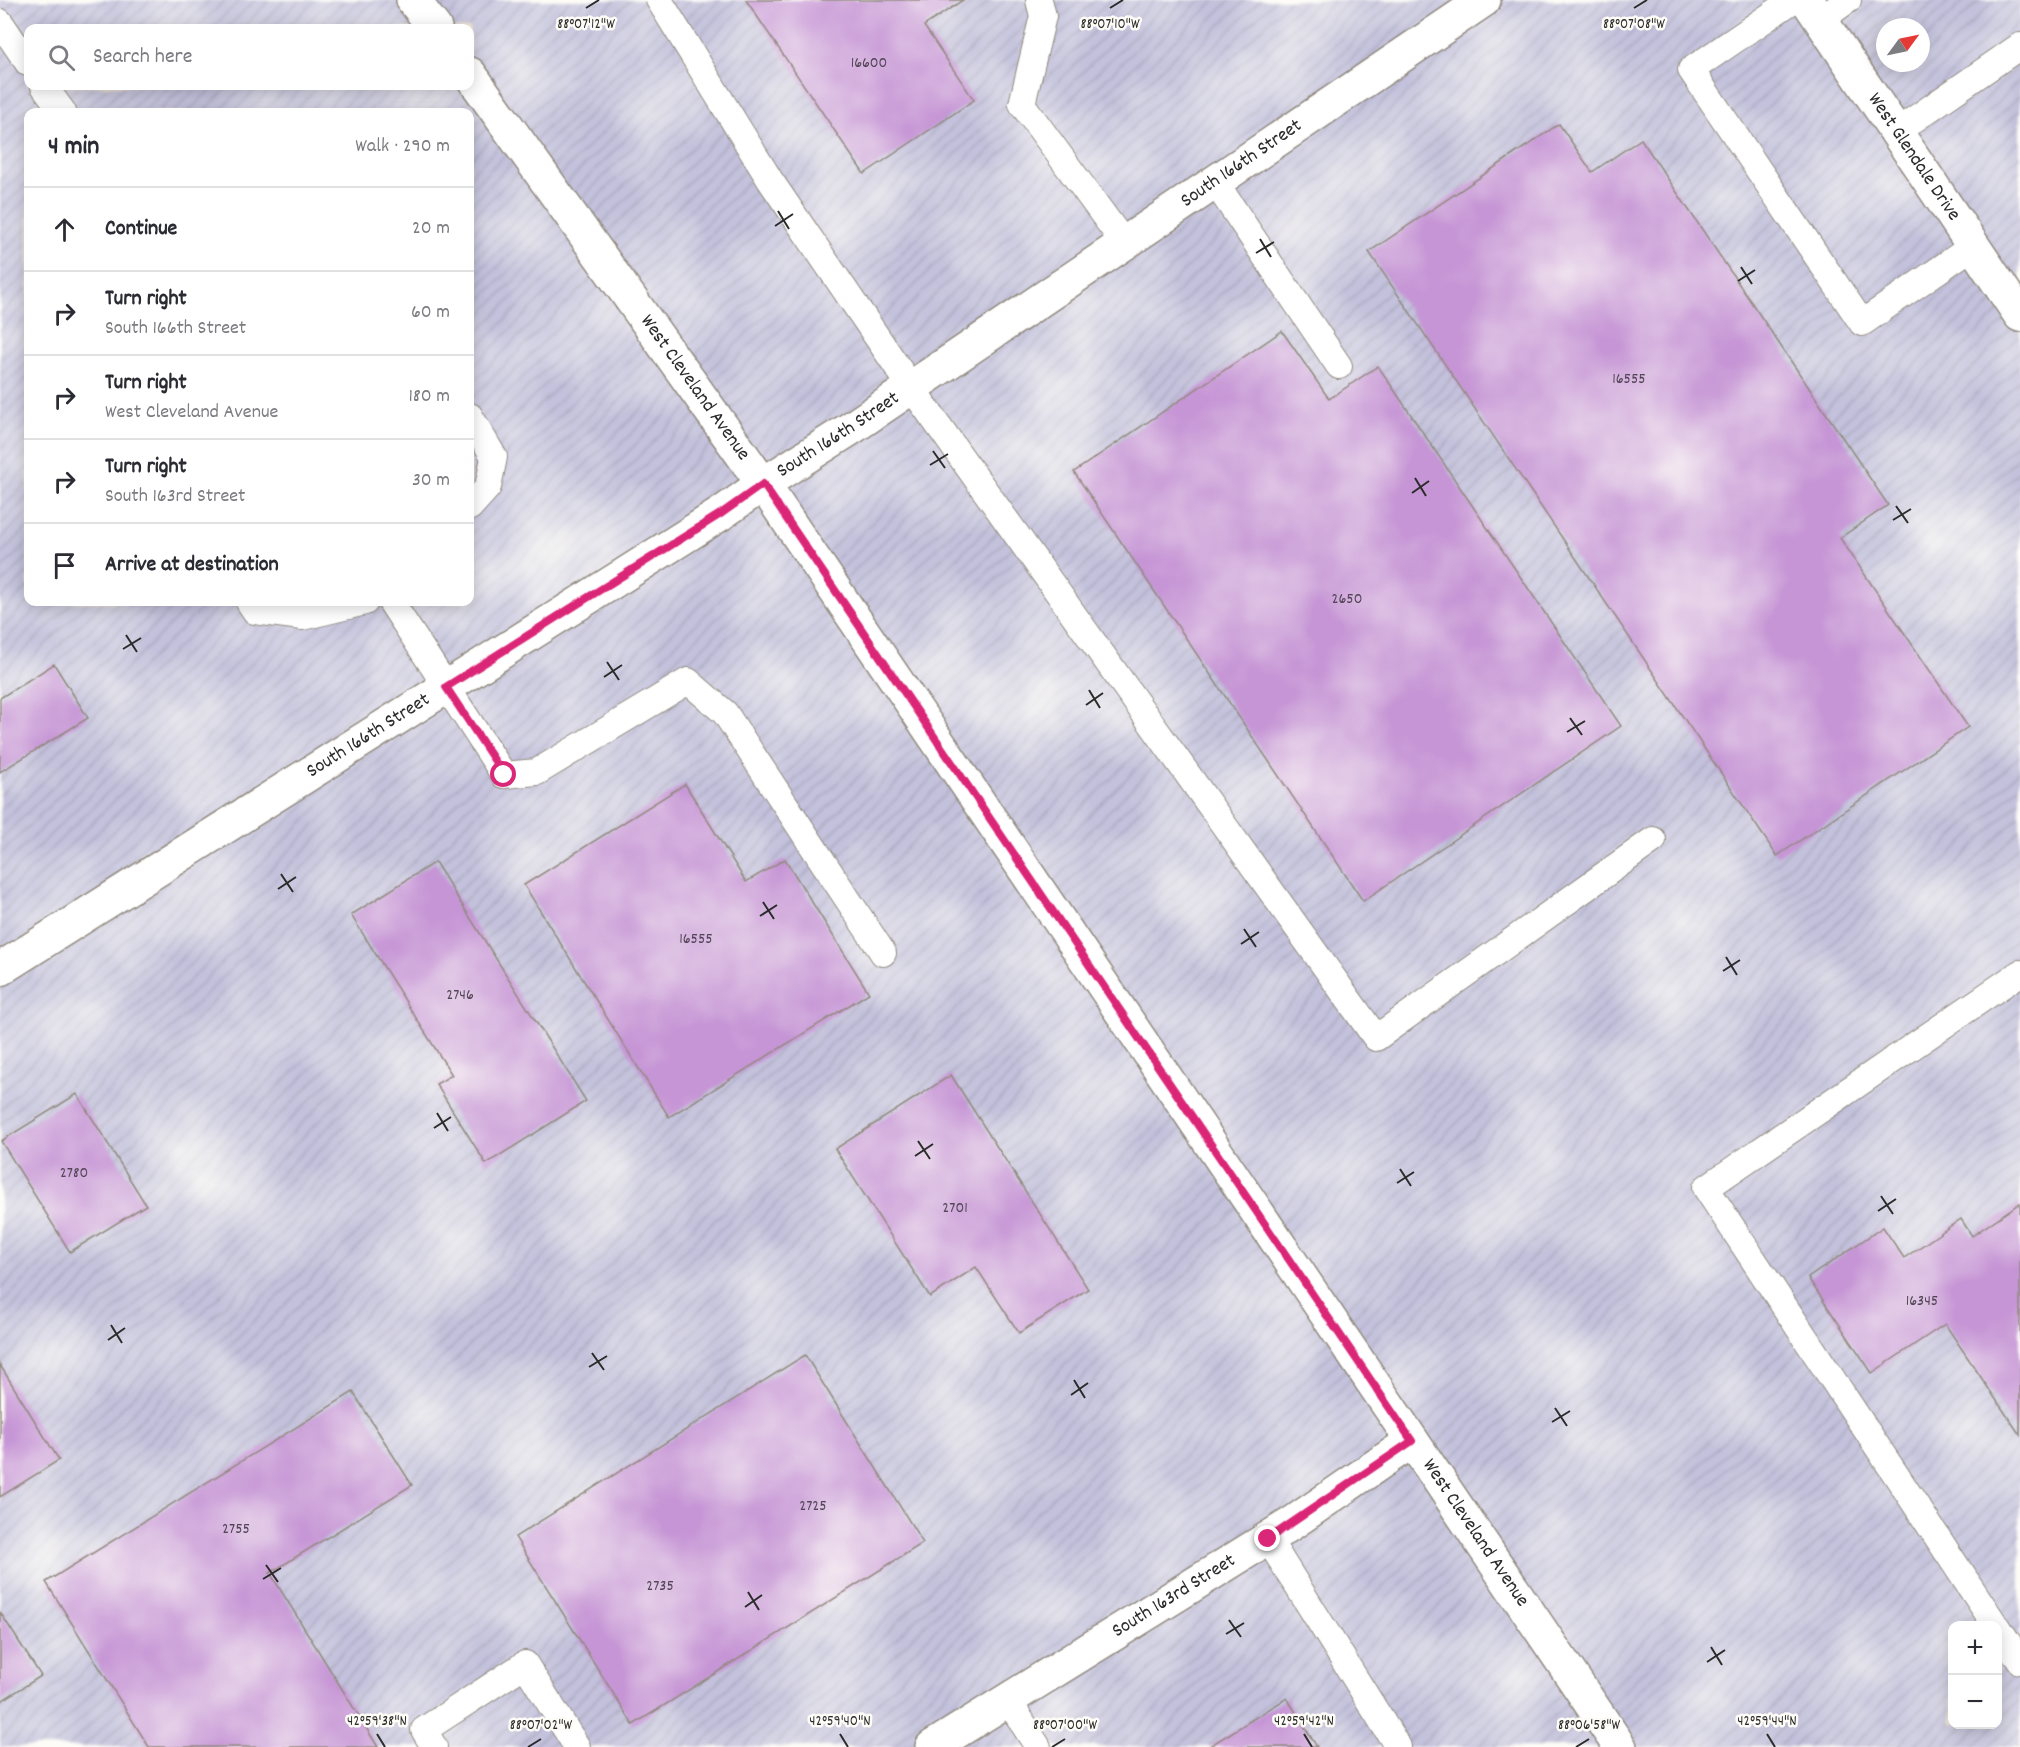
<!DOCTYPE html>
<meta charset="utf-8">
<style>
:root{--surface:#fff;--page:#f7f7f7;--text:#2b2b33;--muted:#7c7c81;--line:#e1e1e2}
body{margin:0;font-family:Dekko,sans-serif;background:var(--page);color:var(--text)}
.controls{position:absolute;right:18px;bottom:18px;display:grid;overflow:hidden;border-radius:12px;box-shadow:0 3px 15px #0003}
.controls button{width:54px;height:54px;display:grid;place-items:center;padding:0;border:0;border-bottom:2px solid var(--line);background:var(--surface);color:var(--text);font:30px sans-serif}
.compass{position:absolute;left:1876px;top:18px;width:54px;height:54px;border-radius:50%;background:var(--surface);box-shadow:0 3px 15px #0003;rotate:57deg}
.stop{position:absolute;width:18px;height:18px;margin:-14px;border:4px solid #db2777;border-radius:50%;background:#fff}
.stop.end{background:#db2777;border-color:#fff;box-shadow:0 2px 6px #0008}
.list{margin:0;padding:0;list-style:none}
h2{display:flex;justify-content:space-between;align-items:center;height:78px;margin:0;padding:0 24px;font-size:26px}
h2 small{font-size:20px;font-weight:400;color:var(--muted)}
.list li{display:grid;grid-template-columns:39px 1fr auto;gap:18px;align-items:center;box-sizing:border-box;height:84px;padding:0 24px;border-top:2px solid var(--line)}
.list b{display:block;font-size:22px;white-space:nowrap}
.list p{margin:0;font-size:20px;white-space:nowrap;color:var(--muted)}
.list em{font-size:20px;font-style:normal;color:var(--muted)}
.icon{flex:none;width:33px;height:33px;fill:none;stroke:currentColor;stroke-width:2;stroke-linecap:round;stroke-linejoin:round}
.map{position:relative;flex:none;width:2020px;height:1747px;overflow:hidden}
.search{position:absolute;background:var(--surface);box-shadow:0 3px 15px #0003;left:24px;top:24px;width:450px;height:66px;display:flex;align-items:center;gap:15px;box-sizing:border-box;padding:0 21px;border-radius:12px;color:var(--muted);font-size:22px}
.panel{position:absolute;background:var(--surface);box-shadow:0 3px 15px #0003;left:24px;top:108px;width:450px;height:498px;border-radius:12px}
.map>svg:first-child{display:block}
.industrial{fill:url(#industrial-furrows);fill-rule:evenodd}
.building{fill:#c695d5}
.lines{fill:none;stroke-linecap:round;stroke-linejoin:round}
.service-casing{stroke:#918a7f;stroke-width:28}
.minor-casing{stroke:#918a7f;stroke-width:36}
.secondary-casing{stroke:#918a7f;stroke-width:36}
.service{stroke:#fff;stroke-width:26}
.minor{stroke:#fff;stroke-width:33}
.secondary{stroke:#fff;stroke-width:33}
.route{stroke:#db2777;stroke-width:8}
.ticks{fill:none;stroke:#2b2b2b;stroke-width:2}
.labels{text-anchor:middle;dominant-baseline:central;stroke-width:5;stroke-linejoin:round;paint-order:stroke}
.number-label{font-size:16px;fill:#524656}
.street-label{font-size:20px;fill:#2b2b2b;stroke:#fdfcf7}
.ticks-label{font-size:15px;text-anchor:middle;fill:#2b2b2b;stroke:#fdfcf7;stroke-width:5;stroke-linejoin:round;paint-order:stroke}
</style>
<div class="map">
<svg width="2020" height="1747" viewBox="0 0 2020 1747">
<defs>
<pattern id="industrial-furrows" width="10" height="10" patternUnits="userSpaceOnUse" patternTransform="scale(1.5)"><rect width="10" height="10" fill="#c3c1db"/><path d="M-1 1l2-2M0 10L10 0M9 11l2-2" fill="none" stroke="#a8a6bc"/></pattern>
</defs>
<rect width="100%" height="100%" fill="#fdfcf7"/>
<filter id="ink" filterUnits="userSpaceOnUse"><feTurbulence type="fractalNoise" baseFrequency=".0167" numOctaves="2"/><feDisplacementMap in="SourceGraphic" scale="12" xChannelSelector="R" yChannelSelector="G"/><feConvolveMatrix kernelMatrix="1 2 1 2 8 2 1 2 1" color-interpolation-filters="sRGB"/></filter>
<filter id="wash" filterUnits="userSpaceOnUse"><feTurbulence type="fractalNoise" baseFrequency=".008" numOctaves="4" result="noise"/><feDisplacementMap in="SourceGraphic" scale="24" xChannelSelector="R" yChannelSelector="G"/><feGaussianBlur stdDeviation="1.35" result="paint"/><feColorMatrix in="noise" values="0 0 0 0 0 0 0 0 0 0 0 0 0 0 0 0 0 1.4 0 .05"/><feComposite in="paint" operator="in"/></filter>
<g filter="url(#wash)">
<rect width="100%" height="100%" fill="#f7e8d3"/>
<path class="industrial" d="M0,0H2020V1747H0ZM1885,27H1921V63H1885ZM28,28H470V86H28ZM28,112H470V602H28ZM1952,1626H1998V1724H1952Z"/>
<g id="blocks">
<g class="building">
<path d="M746,0H963L924,26L974,100L864,174Z"/>
<path d="M1559,124L1592,172L1641,139L1888,505L1840,538L1968,727L1777,856L1369,252Z"/>
<path d="M1282,331L1329,399L1378,366L1621,726L1363,901L1074,472Z"/>
<path d="M54,664L88,718L0,772V698Z"/>
<path d="M685,784L746,882L785,859L869,993L669,1117L524,885Z"/>
<path d="M435,862L586,1101L486,1164L436,1084L452,1075L351,915Z"/>
<path d="M951,1075L1088,1289L1019,1333L976,1267L930,1297L835,1149Z"/>
<path d="M77,1094L146,1205L70,1252L1,1141Z"/>
<path d="M2020,1203V1435L1945,1324L1872,1373L1808,1278L1883,1227L1904,1258L1961,1219L1972,1236Z"/>
<path d="M805,1355L923,1543L633,1725L515,1537Z"/>
<path d="M0,1365L59,1460L0,1497Z"/>
<path d="M353,1392L412,1485L270,1573L378,1747H149L46,1582Z"/>
<path d="M0,1612L41,1676L0,1702Z"/>
<path d="M1287,1698L1317,1747H1208Z"/>
</g>
</g>
</g>
<g filter="url(#ink)">
<use href="#blocks" fill-opacity="0" stroke="#918a7f" stroke-width="1.5"/>
<g class="lines">
<defs>
<g id="service">
<path d="M659,0L770,180L911,387L1376,1038L1653,840"/>
<path d="M1039,0L1043,16L1022,104L1124,243"/>
<path d="M1793,0L1691,70L1862,323L1973,246"/>
<path d="M1820,20L1848,0"/>
<path d="M0,22L28,63"/>
<path d="M44,86L63,112"/>
<path d="M1896,132L2020,46"/>
<path d="M1215,182L1339,366"/>
<path d="M470,416L494,457L488,487L470,507"/>
<path d="M249,602L255,611L302,617L365,602"/>
<path d="M391,602L504,775L537,772L688,681L725,713L883,953"/>
<path d="M1268,1539L1398,1747"/>
<path d="M1996,1626L1706,1188L2020,973"/>
<path d="M1998,1627L2020,1661"/>
<path d="M1008,1700L1038,1747"/>
<path d="M434,1747L424,1730L525,1664L577,1747"/>
</g>
<g id="minor">
<path id="s1" d="M1807,0L2020,315"/>
<path id="s2" d="M0,969L722,513L763,484L853,427L1484,0"/>
<path id="s3" d="M932,1747L1291,1524L1412,1441"/>
</g>
<g id="secondary">
<path d="M413,0L435,28"/>
<path id="s4" d="M470,74L763,484L1620,1747"/>
</g>
</defs>
<use href="#service" class="service-casing"/>
<use href="#minor" class="minor-casing"/>
<use href="#secondary" class="secondary-casing"/>
<use href="#service" class="service"/>
<use href="#minor" class="minor"/>
<use href="#secondary" class="secondary"/>
</g>
</g>
<g class="lines" filter="url(#ink)">
<path class="route" d="M504,775L446,687L722,513L763,484L1412,1441L1268,1539"/>
</g>
<path class="ticks" d="M586,8L599,0M1110,8L1123,0M1634,8L1647,0M778,211L789,229M775,226L793,214M1260,239L1271,257M1256,253L1274,242M1741,267L1752,284M1738,281L1755,270M933,451L945,468M930,465L948,454M1415,478L1426,496M1412,493L1429,481M1896,506L1908,523M1893,520L1911,509M126,635L137,652M123,649L141,638M607,662L619,680M604,677L622,665M1089,690L1100,708M1086,705L1103,693M1570,718L1582,735M1567,732L1585,721M281,874L293,892M278,889L296,877M763,902L774,919M760,916L777,905M1244,929L1256,947M1241,944L1259,932M1726,957L1737,975M1723,971L1740,960M437,1113L448,1131M434,1128L451,1117M918,1141L930,1159M915,1156L933,1144M1400,1169L1411,1186M1397,1183L1414,1172M1881,1196L1893,1214M1878,1211L1896,1199M111,1325L122,1343M108,1340L125,1328M592,1353L604,1370M589,1367L607,1356M1074,1380L1085,1398M1071,1395L1088,1383M1555,1408L1567,1426M1552,1422L1570,1411M266,1565L278,1582M263,1579L281,1568M748,1592L759,1610M745,1607L762,1595M1229,1620L1241,1637M1226,1634L1244,1623M1711,1647L1722,1665M1707,1662L1725,1650M377,1734L385,1747M840,1734L848,1747M1304,1734L1312,1747M1767,1734L1775,1747M528,1747L541,1739M1052,1747L1065,1739M1576,1747L1589,1739"/>
<g class="labels">
<g class="number-label">
<text x="869" y="63">16600</text>
<text x="1629" y="379">16555</text>
<text x="1347" y="599">2650</text>
<text x="696" y="939">16555</text>
<text x="460" y="995">2746</text>
<text x="74" y="1173">2780</text>
<text x="955" y="1208">2701</text>
<text x="1922" y="1301">16345</text>
<text x="813" y="1506">2725</text>
<text x="236" y="1529">2755</text>
<text x="660" y="1586">2735</text>
</g>
<g class="street-label">
<text stroke="none"><textPath href="#s1" startOffset="190">West Glendale Drive</textPath></text>
<text stroke="none"><textPath href="#s2" startOffset="1480">South 166th Street</textPath></text>
<text stroke="none"><textPath href="#s4" startOffset="386">West Cleveland Avenue</textPath></text>
<text stroke="none"><textPath href="#s2" startOffset="994">South 166th Street</textPath></text>
<text stroke="none"><textPath href="#s2" startOffset="436">South 166th Street</textPath></text>
<text stroke="none"><textPath href="#s4" startOffset="1772">West Cleveland Avenue</textPath></text>
<text stroke="none"><textPath href="#s3" startOffset="285">South 163rd Street</textPath></text>
</g>
</g>
<g class="ticks-label">
<text x="586" y="28">88°07'12"W</text>
<text x="1110" y="28">88°07'10"W</text>
<text x="1634" y="28">88°07'08"W</text>
<text x="377" y="1725">42°59'38"N</text>
<text x="840" y="1725">42°59'40"N</text>
<text x="1304" y="1725">42°59'42"N</text>
<text x="1767" y="1725">42°59'44"N</text>
<text x="541" y="1729">88°07'02"W</text>
<text x="1065" y="1729">88°07'00"W</text>
<text x="1589" y="1729">88°06'58"W</text>
</g>
</svg>
<div class="controls">
<button>+</button>
<button>−</button>
</div>
<svg class="compass" viewBox="-18 -18 36 36"><path d="M0-13l5 13h-10z" fill="#e53935"/><path d="M0 13l5-13h-10z" fill="#7c7c81"/></svg>
<div class="stop" style="left:504px;top:775px"></div>
<div class="stop end" style="left:1268px;top:1539px"></div>
<div class="search"><svg class="icon" aria-label="search" viewBox="0 0 24 24"><circle cx="10" cy="10" r="6"/><path d="M15 15l6 6"/></svg>Search here</div>
<section class="panel">
<h2>4 min<small>Walk · 290 m</small></h2>
<ul class="list">
<li><svg class="icon" aria-label="ahead" viewBox="0 0 24 24"><path d="M12 20V5M6 11l6-6 6 6"/></svg><div><b>Continue</b></div><em>20 m</em></li>
<li><svg class="icon" aria-label="right" viewBox="0 0 24 24"><path d="M7 20v-9h11M14 6l5 5-5 5"/></svg><div><b>Turn right</b><p>South 166th Street</p></div><em>60 m</em></li>
<li><svg class="icon" aria-label="right" viewBox="0 0 24 24"><path d="M7 20v-9h11M14 6l5 5-5 5"/></svg><div><b>Turn right</b><p>West Cleveland Avenue</p></div><em>180 m</em></li>
<li><svg class="icon" aria-label="right" viewBox="0 0 24 24"><path d="M7 20v-9h11M14 6l5 5-5 5"/></svg><div><b>Turn right</b><p>South 163rd Street</p></div><em>30 m</em></li>
<li><svg class="icon" aria-label="arrive" viewBox="0 0 24 24"><path d="M6 21V4h12l-3 4 3 4H6"/></svg><div><b>Arrive at destination</b></div></li>
</ul>
</section>
</div>
